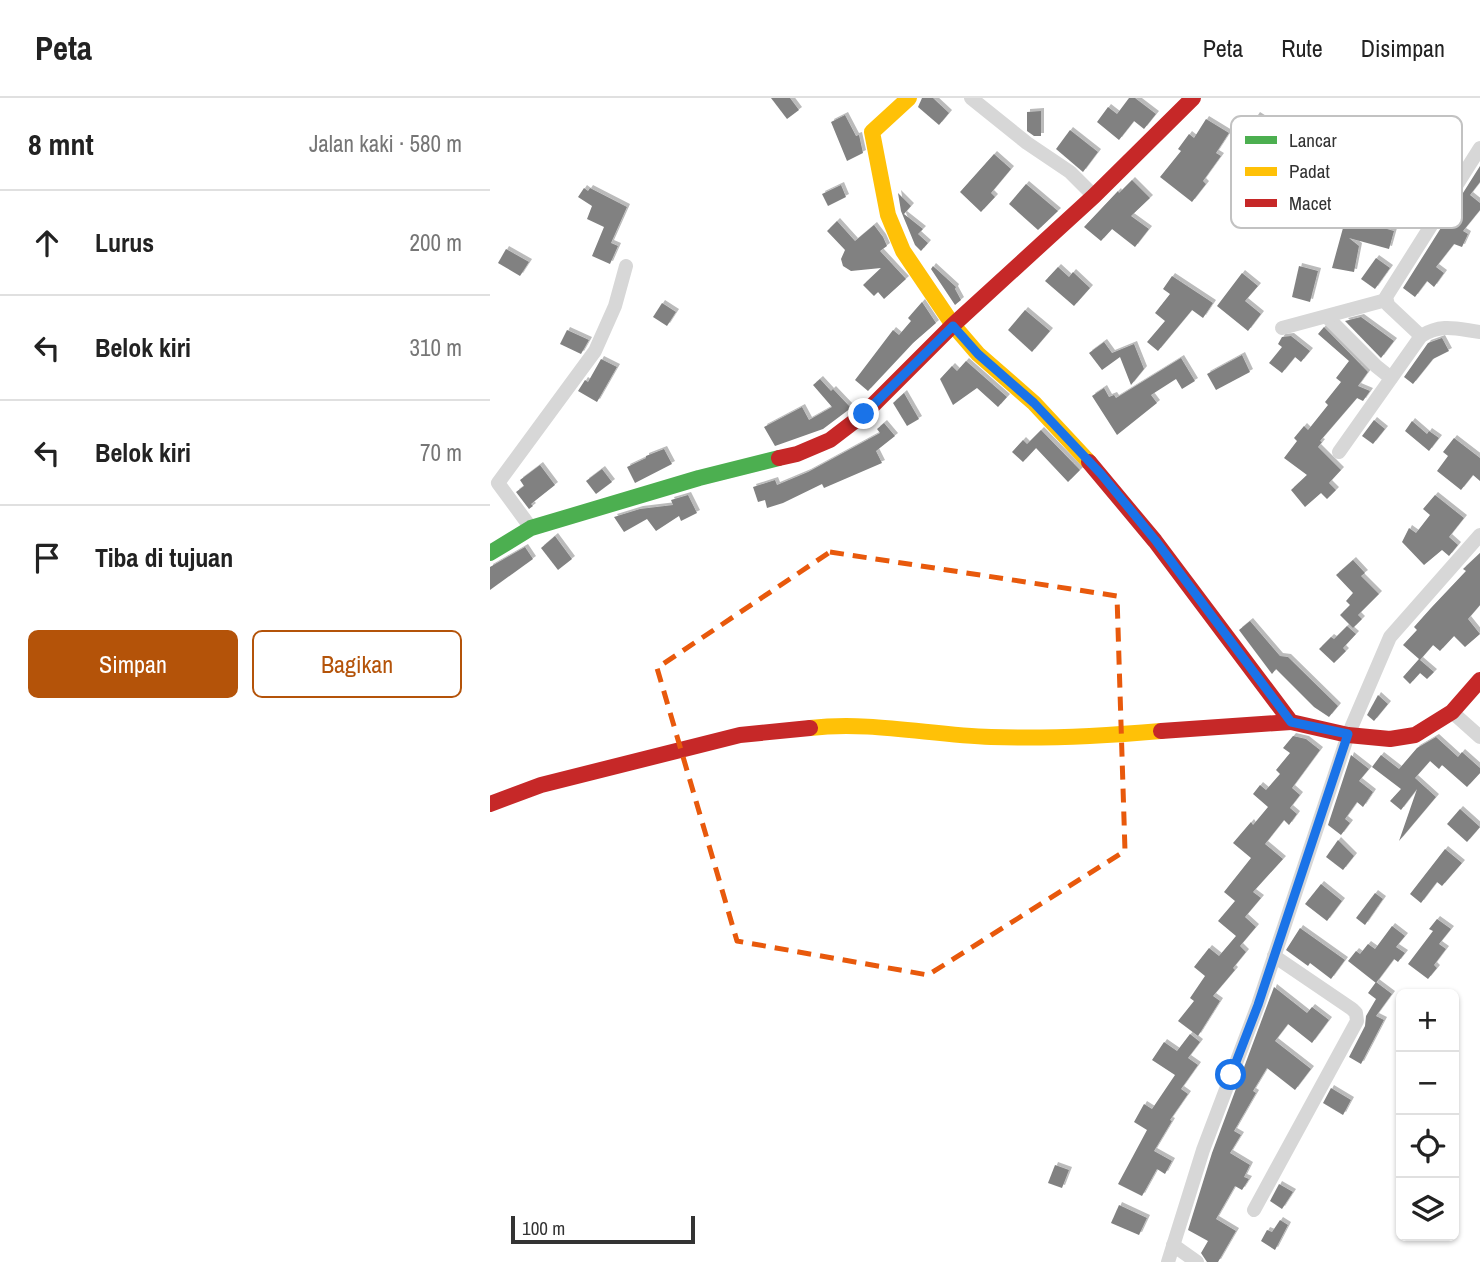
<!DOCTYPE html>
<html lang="id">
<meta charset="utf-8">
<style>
:root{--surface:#fff;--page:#f6f6f6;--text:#222;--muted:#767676;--line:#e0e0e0;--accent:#b45309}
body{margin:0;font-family:"Archivo Narrow",sans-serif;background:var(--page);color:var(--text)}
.controls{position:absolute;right:21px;bottom:21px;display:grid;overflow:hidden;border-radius:10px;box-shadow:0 2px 5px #0004}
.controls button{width:63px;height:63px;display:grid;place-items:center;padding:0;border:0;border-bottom:2px solid var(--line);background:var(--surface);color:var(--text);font:35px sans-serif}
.scale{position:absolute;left:21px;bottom:18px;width:184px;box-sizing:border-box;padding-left:7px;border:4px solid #333;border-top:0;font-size:19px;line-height:24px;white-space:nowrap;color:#333;-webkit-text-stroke:5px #fff;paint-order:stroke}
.stop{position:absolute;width:21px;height:21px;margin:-16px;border:5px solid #1a73e8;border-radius:50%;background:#fff}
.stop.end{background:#1a73e8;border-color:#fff;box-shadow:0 2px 7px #0008}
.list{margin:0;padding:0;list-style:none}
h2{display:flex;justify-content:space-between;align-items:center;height:91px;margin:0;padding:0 28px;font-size:30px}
h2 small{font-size:23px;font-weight:400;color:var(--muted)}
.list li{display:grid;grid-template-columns:46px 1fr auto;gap:21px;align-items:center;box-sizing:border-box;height:105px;padding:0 28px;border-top:2px solid var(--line)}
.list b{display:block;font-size:26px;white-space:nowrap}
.list em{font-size:23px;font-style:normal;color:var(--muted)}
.actions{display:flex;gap:14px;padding:21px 28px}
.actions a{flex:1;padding:16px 0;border:2px solid var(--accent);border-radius:10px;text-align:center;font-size:24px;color:var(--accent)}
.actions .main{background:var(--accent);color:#fff}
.icon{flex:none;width:38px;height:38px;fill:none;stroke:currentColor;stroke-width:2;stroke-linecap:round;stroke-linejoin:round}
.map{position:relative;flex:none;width:990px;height:1164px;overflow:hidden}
header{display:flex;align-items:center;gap:42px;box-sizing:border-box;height:98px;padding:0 35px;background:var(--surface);border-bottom:2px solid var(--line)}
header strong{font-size:33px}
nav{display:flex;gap:38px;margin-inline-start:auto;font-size:24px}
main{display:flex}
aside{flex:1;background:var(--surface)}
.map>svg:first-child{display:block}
.building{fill:#818181;filter:url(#shadow)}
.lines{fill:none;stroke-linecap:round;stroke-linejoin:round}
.street{stroke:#d7d7d7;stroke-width:14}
.fast{stroke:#4caf50;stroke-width:16}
.slow{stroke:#ffc107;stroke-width:16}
.jam{stroke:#c62828;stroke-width:16}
.route{stroke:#1a73e8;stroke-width:9}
.marked{fill:none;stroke:#e8590c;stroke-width:5;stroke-dasharray:14 9;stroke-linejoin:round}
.key{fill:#fff;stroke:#c2c2c2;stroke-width:2}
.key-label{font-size:19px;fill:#333}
</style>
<header>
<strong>Peta</strong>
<nav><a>Peta</a><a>Rute</a><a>Disimpan</a></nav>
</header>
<main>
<aside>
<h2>8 mnt<small>Jalan kaki · 580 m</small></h2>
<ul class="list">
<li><svg class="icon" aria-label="ahead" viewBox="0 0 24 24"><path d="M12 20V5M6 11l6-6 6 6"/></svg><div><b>Lurus</b></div><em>200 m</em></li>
<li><svg class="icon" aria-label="left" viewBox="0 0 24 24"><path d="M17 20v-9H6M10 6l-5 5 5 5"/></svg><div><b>Belok kiri</b></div><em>310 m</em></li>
<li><svg class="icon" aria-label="left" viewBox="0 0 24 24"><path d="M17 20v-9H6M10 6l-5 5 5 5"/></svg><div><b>Belok kiri</b></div><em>70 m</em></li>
<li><svg class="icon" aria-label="arrive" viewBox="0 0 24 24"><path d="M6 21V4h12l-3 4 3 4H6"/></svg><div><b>Tiba di tujuan</b></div></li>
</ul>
<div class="actions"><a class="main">Simpan</a><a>Bagikan</a></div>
</aside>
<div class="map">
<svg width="990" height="1164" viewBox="0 0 990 1164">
<defs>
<filter id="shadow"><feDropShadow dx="3" dy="-3" stdDeviation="0" flood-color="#0004"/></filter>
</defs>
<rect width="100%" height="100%" fill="#fff"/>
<g class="building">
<path d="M281,0H300L309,12L297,21Z"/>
<path d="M432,0H443L459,15L449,27L428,9Z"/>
<path d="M639,0H645L666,16L654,31L644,23L629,42L607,24L618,9L627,16Z"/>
<path d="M551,13V38H544L537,33V14Z"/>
<path d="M355,17L366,38L369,37L373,55L357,63L341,24Z"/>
<path d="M767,17L791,32L777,53L788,60L783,68L748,46Z"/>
<path d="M716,21L739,35L726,55L731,58L713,83L716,86L702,104L670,79L691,53L688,51L699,36L704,40Z"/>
<path d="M580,32L608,54L593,74L566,51Z"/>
<path d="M504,56L521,71L501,95L505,99L491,114L470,94Z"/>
<path d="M870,59L895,63L889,102L885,101L876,125L904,133L899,151L859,140L869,148L864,174L842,170L853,130L831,124L837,103L860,109L861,106L863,107Z"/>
<path d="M990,68V84L980,97L990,105V112L973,133L978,136L972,149L964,146L946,169L954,175L944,189L937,183L925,199L913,190Z"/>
<path d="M642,82L660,100L641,118L659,131L645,149L622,131L611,143L594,129L628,93L629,95Z"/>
<path d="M536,86L568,113L548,132L519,106Z"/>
<path d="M351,87L356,99L338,108L332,96Z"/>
<path d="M94,90L98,93L100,90L137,109L121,145L128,148L120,166L102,158L114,129L97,121L102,108L88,99Z"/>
<path d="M408,95L421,108L414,116L433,131L428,136L438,145L431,153L425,147L411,113Z"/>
<path d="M347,123L365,143L384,127L393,139L397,148L390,153L416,181L394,201L388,194L384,198L373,187L391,170L361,173L353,168L351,161L355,152L337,133Z"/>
<path d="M16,151L39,164L30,178L8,165Z"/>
<path d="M886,160L900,170L885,191L871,181Z"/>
<path d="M443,168L466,189L465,191L471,202L465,207L441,171Z"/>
<path d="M809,168L828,173L820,204L802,199Z"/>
<path d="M568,169L579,179L583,174L600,190L584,208L555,183Z"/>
<path d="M752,175L768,188L755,203L771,216L758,233L727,208Z"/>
<path d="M682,178L723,205L713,220L702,212L668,253L657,244L675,223L665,215L680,196L673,191Z"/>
<path d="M432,204L446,225L423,245L378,293L365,282L403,232L409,237L421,223L418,220Z"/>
<path d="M172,205L186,214L177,228L163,219Z"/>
<path d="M535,212L560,233L542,254L518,232Z"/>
<path d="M871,219L904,243L891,260L855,223Z"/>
<path d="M834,229L878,274L868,288L880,293L873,303L867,300L830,343L832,344L828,349L851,372L839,385L846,392L837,401L831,395L815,409L801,392L817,377L794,360L807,343L804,340L814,328L818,332L838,307L835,304L851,284L846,280L859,263L828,236Z"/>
<path d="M77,232L99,242L91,256L70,246Z"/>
<path d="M801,238L820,253L811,264L805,259L792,275L779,265L792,249L788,246L792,239Z"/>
<path d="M952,240L959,253L943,261L923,286L914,279L938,245Z"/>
<path d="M614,244L622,255L644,246L654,271L641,287L630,259L612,272L599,255Z"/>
<path d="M752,257L760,274L726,292L717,276Z"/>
<path d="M691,260L705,283L692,291L686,281L661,297L667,305L627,337L602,298L614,290L619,299L624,297L626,300Z"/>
<path d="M111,261L127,269L107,304L88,293L95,282L98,284Z"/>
<path d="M476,263L517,299L508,309L487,290L463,307L450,281L462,268L467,273Z"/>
<path d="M330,281L341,293L343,291L361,310L333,331L285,348L274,329L312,309L319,322L342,309L323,287Z"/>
<path d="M414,295L429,321L417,328L403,305Z"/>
<path d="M884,322L895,331L883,346L872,338Z"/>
<path d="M922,323L937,336L939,333L949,340L939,353L915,333Z"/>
<path d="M394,325L405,338L386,353L392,365L334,390L332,386L293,405L277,410L275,402L268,404L263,389L285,382L287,387L318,374L390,335L387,331Z"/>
<path d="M551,332L590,372L578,384L546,350L533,364L522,354L533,342L537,346Z"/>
<path d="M964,340L990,360V383L983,377L971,392L947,373L958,358L953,354Z"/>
<path d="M174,351L182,366L145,385L137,369L156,360V358Z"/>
<path d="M50,367L65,387L41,406L43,408L39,411L26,394L34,388L30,382Z"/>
<path d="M112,371L122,384L106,396L96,383Z"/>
<path d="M198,397L207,415L191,423L189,418L166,433L157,421L134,434L124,419L150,411L183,407L181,402Z"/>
<path d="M945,397L974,420L959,439L968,447L959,458L952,452L934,467L912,444L919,430L926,435L940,417L933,411Z"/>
<path d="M65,438L82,461L68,472L51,450Z"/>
<path d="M35,449L43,461L0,492V469Z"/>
<path d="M990,455V507L978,521L990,536L975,549L964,538L950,553L943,547L930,562L944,574L937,581L930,575L920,586L913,579L929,561L913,547L927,532L924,529L941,510L976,473L973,471Z"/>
<path d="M863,462L875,475L871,478L889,496L868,517L872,521L863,530L850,517L860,507L856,503L863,495L846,477Z"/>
<path d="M760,523L790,558L798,559L848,608L839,619L824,609L786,571L782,576L749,532Z"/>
<path d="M857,528L866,536L853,550L856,553L844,565L829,551L841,539L844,541Z"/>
<path d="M888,597L898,606L884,623L877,617Z"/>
<path d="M803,638L816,641L830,652L802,690L810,697L800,710L807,716L799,727L794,722L775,746L793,761L763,794L771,800L755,819L766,829L750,848L756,854L743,870L745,872L723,898L730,903L708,938L688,923L704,903L700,900L715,878L704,869L719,850L729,858L746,838L728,823L745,803L734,794L761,760L743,745L761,724L763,727L778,709L763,696L770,687L776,692L790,676L786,672L800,655L793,650Z"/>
<path d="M946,639L968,659L972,654L990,670V675L977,689L952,667L949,671L940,663L925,680L946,699L909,743L927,691L911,712L900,703L911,691L882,669L891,657L909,671L927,650Z"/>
<path d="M861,657L879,671L869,683L883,694L873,709L867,704L855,721L860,725L851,737L838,727Z"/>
<path d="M970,711L990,729L977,744L957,726Z"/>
<path d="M848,742L864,758L853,772L836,759Z"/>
<path d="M955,751L972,765L952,788L947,784L931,805L920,796Z"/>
<path d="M831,786L852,803L837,823L815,806Z"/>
<path d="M885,795L893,801L875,827L866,820Z"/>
<path d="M947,821L961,831L949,846L956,851L944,867L947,870L938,881L918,866L943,833L939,831Z"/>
<path d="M902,828L915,838L906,849L915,855L908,864L904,861L886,885L858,863L866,853L870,856L878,846L885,851Z"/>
<path d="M810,830L855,862L841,881L820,865L818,868L796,852Z"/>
<path d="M886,884L902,896L886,918L894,922L871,966L859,959L875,928L876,918L886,901L878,895Z"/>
<path d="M784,889L817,915L822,909L839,922L822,945L798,926L785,943L821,971L805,992L777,970L763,993L766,995L744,1033L751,1037L740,1055L760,1067L754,1079L759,1081L752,1092L745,1088L726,1121L746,1133L728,1164H717L711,1155L718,1143L698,1132L722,1055Z"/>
<path d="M700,936L710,944L698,960L708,967L691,991L698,996L680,1022L682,1023L664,1053L682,1063L675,1076L667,1071L652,1098L628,1086L657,1032L644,1024L654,1006L662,1011L685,977L662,962L674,944L687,953Z"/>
<path d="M841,990L861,1002L853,1017L833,1005Z"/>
<path d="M565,1067L579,1072L572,1090L558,1085Z"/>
<path d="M789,1086L803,1094L792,1111L780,1103Z"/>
<path d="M629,1107L657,1120L649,1137L621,1125Z"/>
<path d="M790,1122L798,1127L785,1152L771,1143L777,1132L782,1134Z"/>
</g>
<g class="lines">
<g class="street">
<path d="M481,0L537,45L580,74L604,98"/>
<path d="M837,219L886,268L901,280"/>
<path d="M792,230L896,202"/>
<path d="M931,238L898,207L896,199L990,50"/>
<path d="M849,354L931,238C952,225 967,231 990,234"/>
<path d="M41,430L8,385L105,253L125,208L136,168"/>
<path d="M962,614L990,639"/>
<path d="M764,1112L867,923L866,915L862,911L784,858"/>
<path d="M683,1147L707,1164"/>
<path d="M678,1164L713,1052L768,907L858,637L900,539L990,437"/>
</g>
<path class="fast" d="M0,455L41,430L209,380L289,360"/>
<g class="slow">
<path d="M419,0L382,34L398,117L413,153L463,227L488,256L544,305L599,364"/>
<path d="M320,630C381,623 440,637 501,639C558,641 614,638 671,633"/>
</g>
<g class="jam">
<path d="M289,360L307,356L340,342L374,316L463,227L604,98L703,0"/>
<path d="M599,364L665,443L801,624L858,637L900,641L925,637L962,614L990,582"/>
<path d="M671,633L801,624"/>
<path d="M0,706L51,687L250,637L320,630"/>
</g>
</g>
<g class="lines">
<path class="route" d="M374,316L463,228L488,256L544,305L611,376L666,443L801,624L858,636L768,907L741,977"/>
</g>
<path class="marked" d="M340,454L627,498L635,753L438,877L247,843L167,570Z"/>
<rect x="741" y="18" width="231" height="112" rx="10" class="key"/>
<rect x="755" y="38" width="32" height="8" fill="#4caf50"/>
<rect x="755" y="69" width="32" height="9" fill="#ffc107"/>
<rect x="755" y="101" width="32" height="8" fill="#c62828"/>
<g class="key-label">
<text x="799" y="49">Lancar</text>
<text x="799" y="80">Padat</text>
<text x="799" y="112">Macet</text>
</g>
</svg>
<div class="controls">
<button>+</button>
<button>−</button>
<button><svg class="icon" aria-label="locate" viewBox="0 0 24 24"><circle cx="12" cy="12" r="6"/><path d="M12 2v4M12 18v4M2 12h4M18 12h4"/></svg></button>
<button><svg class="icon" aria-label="layers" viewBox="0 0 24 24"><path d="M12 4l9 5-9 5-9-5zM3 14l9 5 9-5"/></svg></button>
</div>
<div class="scale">100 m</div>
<div class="stop" style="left:741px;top:977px"></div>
<div class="stop end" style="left:374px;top:316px"></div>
</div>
</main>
